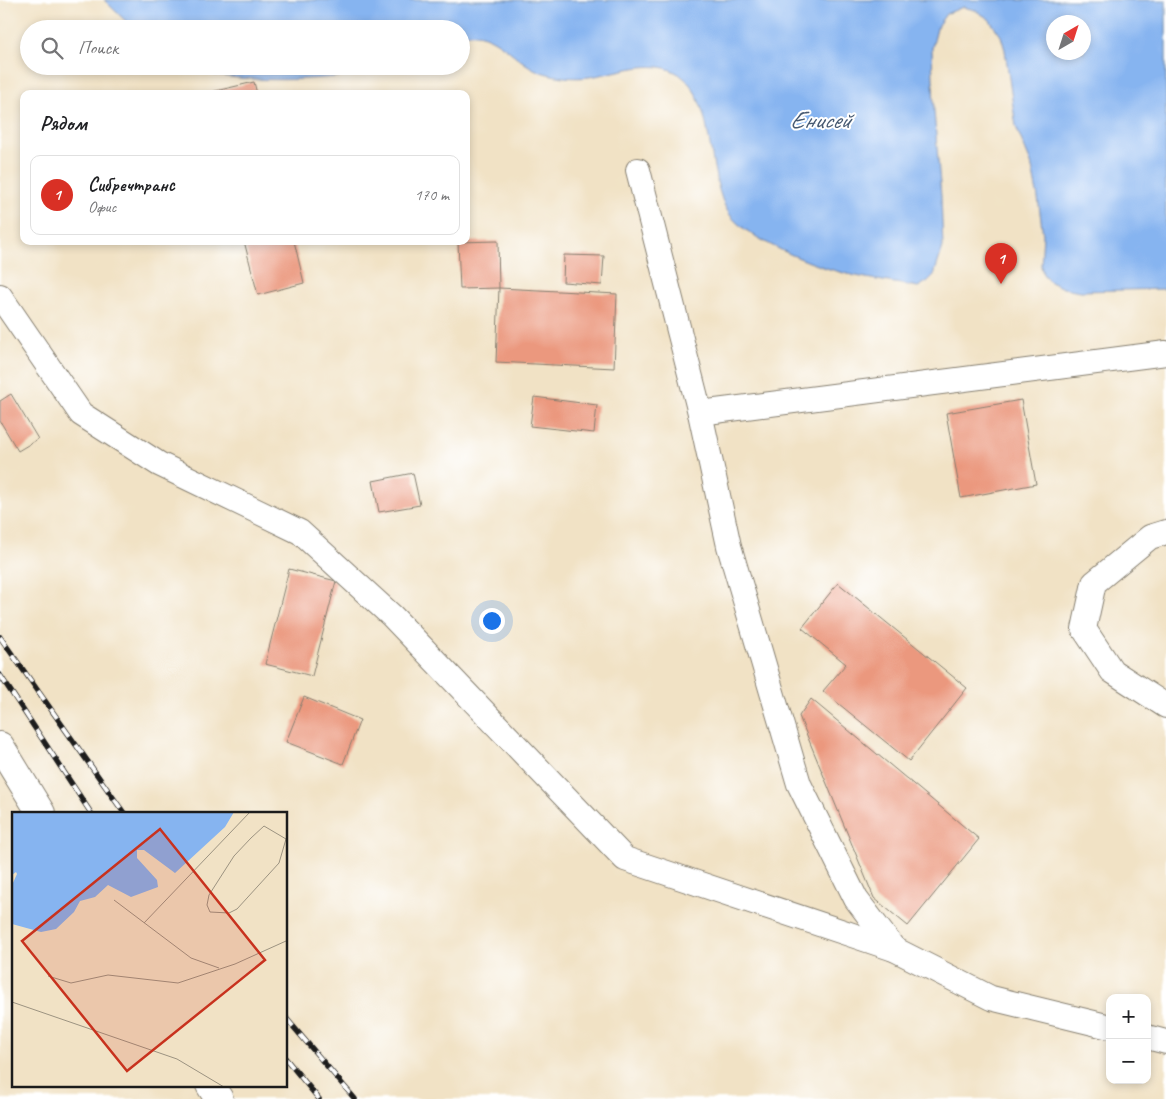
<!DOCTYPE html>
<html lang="ru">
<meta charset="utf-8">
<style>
:root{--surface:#fff;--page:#f2f2f2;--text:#202124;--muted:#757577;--line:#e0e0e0;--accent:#d93025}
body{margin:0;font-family:Caveat,sans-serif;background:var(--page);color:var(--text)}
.controls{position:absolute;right:15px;bottom:15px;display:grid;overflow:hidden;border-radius:10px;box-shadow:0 2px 8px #0003}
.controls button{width:45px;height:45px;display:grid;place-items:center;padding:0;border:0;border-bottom:1px solid var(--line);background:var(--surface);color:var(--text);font:25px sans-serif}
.compass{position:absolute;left:1046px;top:15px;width:45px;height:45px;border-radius:50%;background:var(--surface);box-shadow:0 2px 8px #0003;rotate:39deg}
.you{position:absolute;left:491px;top:620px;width:18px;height:18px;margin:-12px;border:4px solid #fff;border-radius:50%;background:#1a73e8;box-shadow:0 0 0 8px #1a73e833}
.badge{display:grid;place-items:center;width:32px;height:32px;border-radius:50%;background:var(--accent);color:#fff;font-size:16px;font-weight:700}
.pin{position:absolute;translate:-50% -41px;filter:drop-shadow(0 1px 2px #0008)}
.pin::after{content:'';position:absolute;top:26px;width:18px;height:15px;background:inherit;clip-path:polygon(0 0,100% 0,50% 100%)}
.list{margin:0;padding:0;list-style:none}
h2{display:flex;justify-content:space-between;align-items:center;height:65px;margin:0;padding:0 20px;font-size:21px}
h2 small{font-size:16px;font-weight:400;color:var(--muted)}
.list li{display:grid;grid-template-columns:32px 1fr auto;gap:15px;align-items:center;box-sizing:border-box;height:80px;margin:0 10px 10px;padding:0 10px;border:1px solid var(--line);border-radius:10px}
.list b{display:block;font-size:19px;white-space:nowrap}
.list p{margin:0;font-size:16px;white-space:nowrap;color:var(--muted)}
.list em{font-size:16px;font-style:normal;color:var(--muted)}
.icon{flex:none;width:28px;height:28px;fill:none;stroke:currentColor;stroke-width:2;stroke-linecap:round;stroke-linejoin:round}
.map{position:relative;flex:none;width:1166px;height:1099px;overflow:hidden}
.search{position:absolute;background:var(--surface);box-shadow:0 2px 8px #0003;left:20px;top:20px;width:450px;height:55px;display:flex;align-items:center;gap:12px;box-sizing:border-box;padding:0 18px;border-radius:28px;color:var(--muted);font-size:19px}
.panel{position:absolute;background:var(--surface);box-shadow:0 2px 8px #0003;left:20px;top:90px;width:450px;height:155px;border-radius:10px}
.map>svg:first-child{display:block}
.water{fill:#86b4f0;stroke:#516886;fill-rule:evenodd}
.building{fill:#eb987e}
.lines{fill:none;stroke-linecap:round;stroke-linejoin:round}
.minor-casing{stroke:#867f70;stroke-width:26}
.major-casing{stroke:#867f70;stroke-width:30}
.minor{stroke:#fff;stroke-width:24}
.major{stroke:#fff;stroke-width:28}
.rail-casing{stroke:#1c1c1c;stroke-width:5.5}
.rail{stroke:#fff;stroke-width:4;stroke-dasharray:11;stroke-linecap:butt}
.labels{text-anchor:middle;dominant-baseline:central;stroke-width:4;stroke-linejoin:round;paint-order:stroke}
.water-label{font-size:25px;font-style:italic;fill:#465971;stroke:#fff}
.inset-road{fill:none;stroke:#9c9381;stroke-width:1}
.view{fill:#c8321e;fill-opacity:0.15;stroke:#c8321e;stroke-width:2.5}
.inset-edge{fill:none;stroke:#1c1c1c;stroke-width:2.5}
</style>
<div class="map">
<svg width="1166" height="1099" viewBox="0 0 1166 1099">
<rect width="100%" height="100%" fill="#fff"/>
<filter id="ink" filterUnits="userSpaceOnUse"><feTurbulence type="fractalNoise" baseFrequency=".02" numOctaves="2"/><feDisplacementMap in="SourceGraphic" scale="10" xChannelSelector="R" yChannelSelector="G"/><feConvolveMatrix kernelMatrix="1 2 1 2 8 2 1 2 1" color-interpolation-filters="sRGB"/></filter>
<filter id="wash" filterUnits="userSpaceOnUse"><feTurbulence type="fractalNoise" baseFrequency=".0096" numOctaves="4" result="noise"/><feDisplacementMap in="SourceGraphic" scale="20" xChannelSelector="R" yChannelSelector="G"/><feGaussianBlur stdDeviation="1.12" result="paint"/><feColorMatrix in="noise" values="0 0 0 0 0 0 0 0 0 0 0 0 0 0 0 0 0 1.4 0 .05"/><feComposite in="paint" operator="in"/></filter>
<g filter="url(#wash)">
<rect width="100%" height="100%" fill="#f1e2c5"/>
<g class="water">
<path d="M104,0H1166V289L1081,291L1063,288L1050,282L1043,274L1041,266L1043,235L1038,198L1031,163L1016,127L1005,50L1001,36L989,19L975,10L963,7L946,14L938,25L932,48L934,111L941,196L943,247L934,275L928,281L918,287C892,282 865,279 840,272C812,265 747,239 730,215C704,178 718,88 671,70C647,60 613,74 589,77C574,79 558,77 544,73C515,65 496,26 461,35V29H134ZM1054,22H1084V52H1054Z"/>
<path d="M189,66H393C359,81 220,87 189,66Z"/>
</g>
<g id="blocks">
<g class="building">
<path d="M254,82L257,94H207V93Z"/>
<path d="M244,241H294L304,283L258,295Z"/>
<path d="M498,241L499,288L460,289L458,242Z"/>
<path d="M564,255L604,256L602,285L563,282Z"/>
<path d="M499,288L617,294L614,368L496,362Z"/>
<path d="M11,394L38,439L18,451L0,421V401Z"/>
<path d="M534,397L597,405L594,433L530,426Z"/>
<path d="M1021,400L1036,484L961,498L946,413Z"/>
<path d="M413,473L420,505L379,512L373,481Z"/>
<path d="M289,569L336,581L312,676L265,664Z"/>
<path d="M838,583L967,688L909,761L823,691L846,664L802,628Z"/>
<path d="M304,697L360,720L343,764L286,742Z"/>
<path d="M811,699L979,839L908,926L874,898L799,716Z"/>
</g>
</g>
</g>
<g filter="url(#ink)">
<use href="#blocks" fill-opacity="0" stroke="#867f70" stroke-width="1"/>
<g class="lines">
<defs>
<g id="minor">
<path d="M638,170L700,413L729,546L799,784L856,899L894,949"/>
<path d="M0,296L81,414L159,464L300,532L392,616L625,859L894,949L991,998L1110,1027"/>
<path d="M700,413L1166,353"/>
<path d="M1166,532L1150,537L1094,583L1084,629L1112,671L1166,706"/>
<path d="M1147,1037L1166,1042"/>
</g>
<g id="major">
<path d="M0,746L41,813"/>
<path d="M210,1085L219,1099"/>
</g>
</defs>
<use href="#minor" class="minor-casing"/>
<use href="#major" class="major-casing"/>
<use href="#minor" class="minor"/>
<use href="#major" class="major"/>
<defs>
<g id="rail">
<path d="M0,637L124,813"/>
<path d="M0,675L91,813"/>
<path d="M286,1018L355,1099"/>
<path d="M286,1059L319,1099"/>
</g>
</defs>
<use href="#rail" class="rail-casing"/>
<use href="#rail" class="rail"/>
</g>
</g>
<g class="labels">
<g class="water-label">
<text x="820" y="120">Енисей</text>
</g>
</g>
<g transform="translate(12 812)">
<rect width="275" height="275" fill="#f1e2c5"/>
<path d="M0,0H222L213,15L163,61L132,38H125V46L145,68L146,75L119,85L96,73L83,85L68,89L62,100L44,117L29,120L0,112V73L5,62L4,60L0,63Z" fill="#86b4f0"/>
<path class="inset-road" d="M274,27L252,14L239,26L222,44L197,83L195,93L198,100L217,101L225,97L267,51L274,27L275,25M102,88L179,146L207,156M132,111L238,0M275,118V156M36,164L59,171L96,163L166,171L223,152L274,129M0,190L165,247L212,275"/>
<path class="view" d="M148,17L253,148L115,259L10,129Z"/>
<rect width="275" height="275" class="inset-edge"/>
</g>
</svg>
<div class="controls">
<button>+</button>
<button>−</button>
</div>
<svg class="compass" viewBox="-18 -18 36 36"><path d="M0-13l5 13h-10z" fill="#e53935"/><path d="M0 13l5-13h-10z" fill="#757577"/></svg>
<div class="you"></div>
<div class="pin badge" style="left:1001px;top:284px">1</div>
<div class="search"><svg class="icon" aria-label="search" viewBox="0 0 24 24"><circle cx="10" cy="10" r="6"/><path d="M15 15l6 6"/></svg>Поиск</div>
<section class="panel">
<h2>Рядом<small></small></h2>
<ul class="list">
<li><span class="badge">1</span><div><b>Сибречтранс</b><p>Офис</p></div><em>170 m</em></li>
</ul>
</section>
</div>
